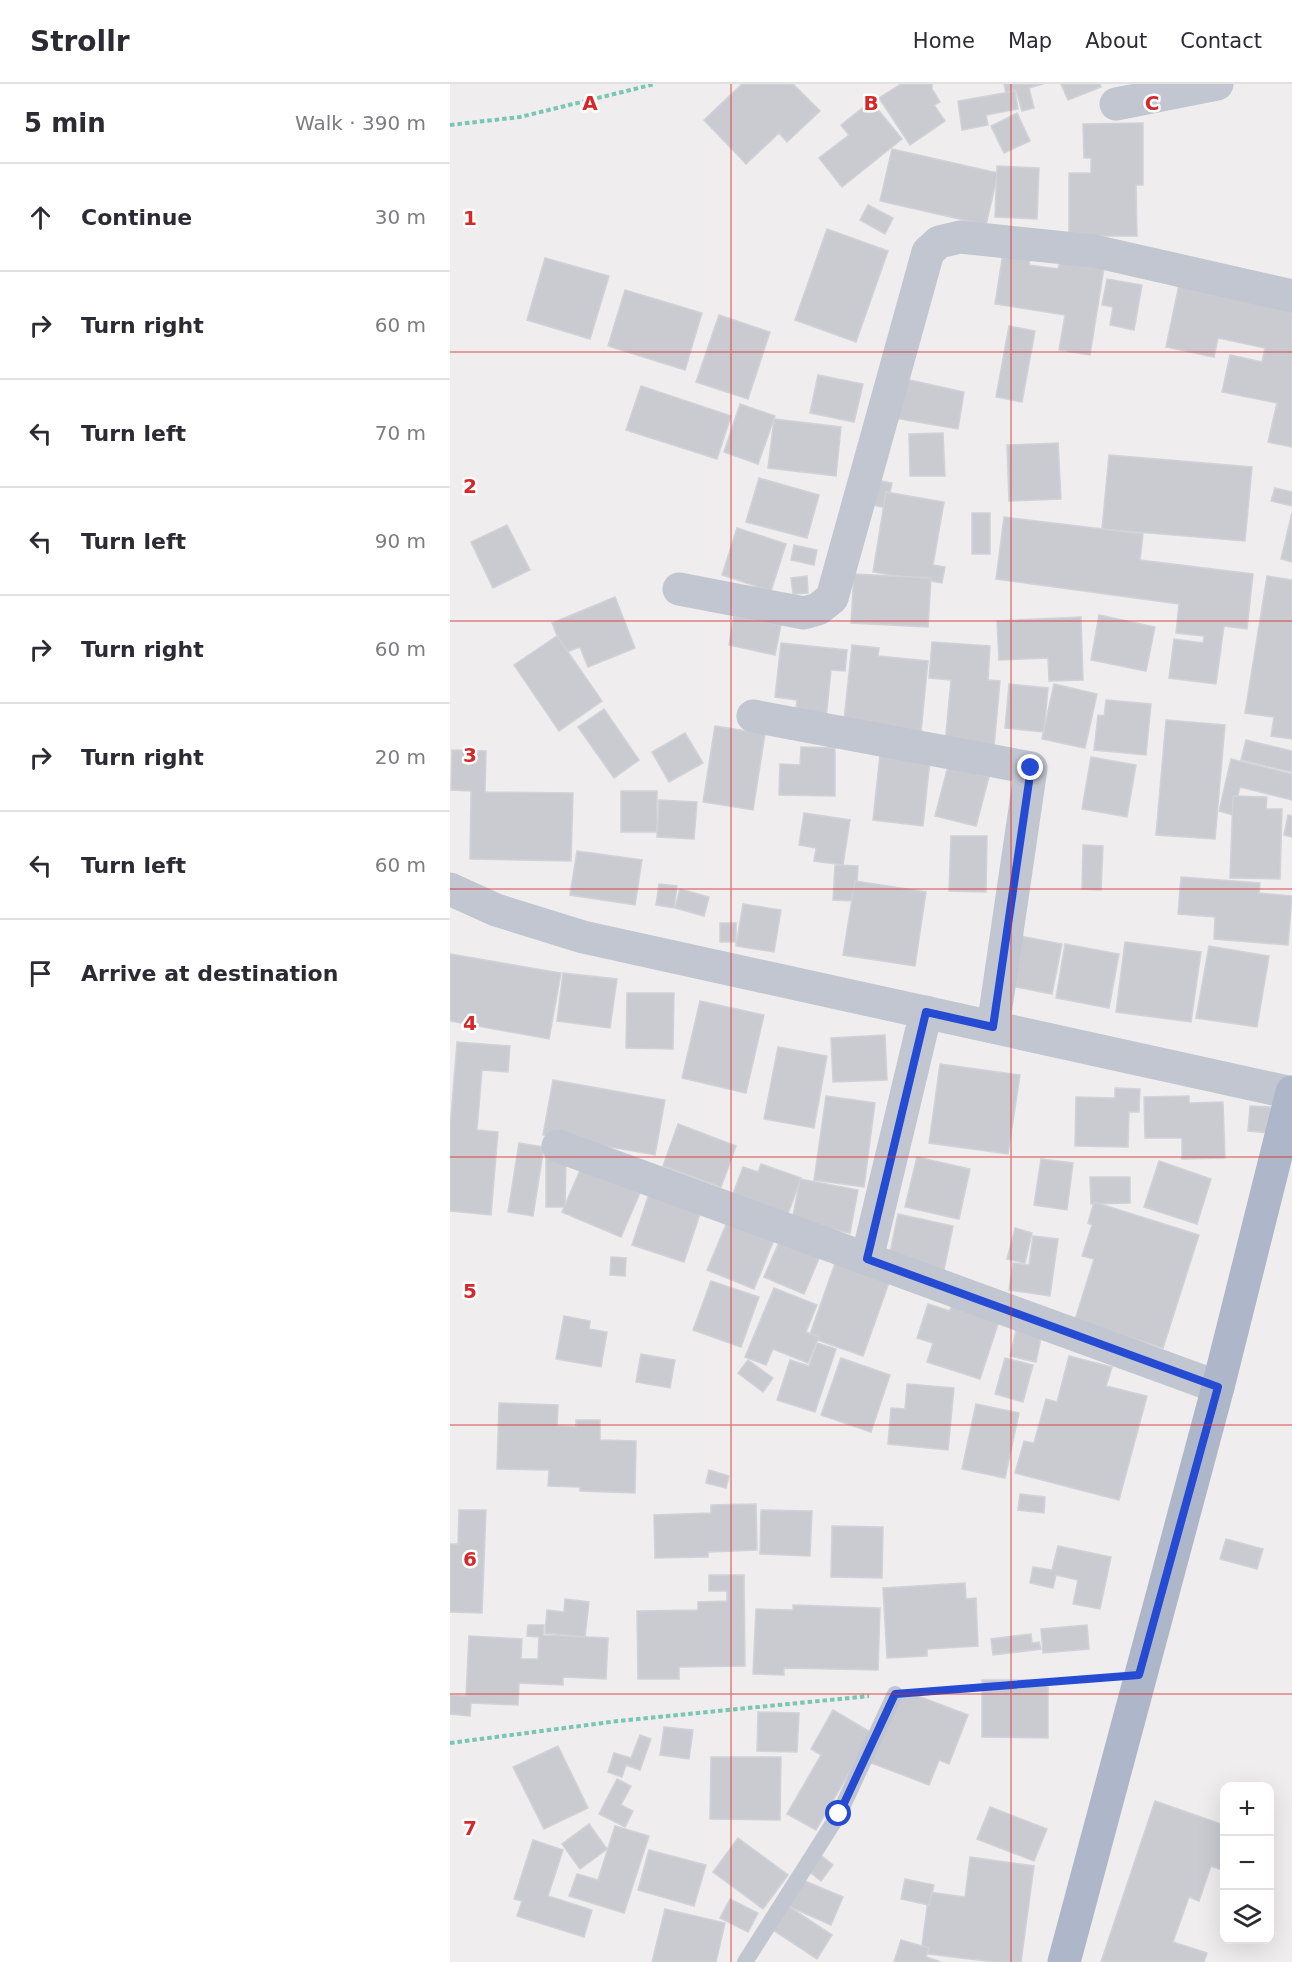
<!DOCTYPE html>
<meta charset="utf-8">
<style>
:root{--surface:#fff;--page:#f2f2f3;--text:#2b2b33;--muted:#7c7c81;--line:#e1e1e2}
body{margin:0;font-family:"DejaVu Sans",sans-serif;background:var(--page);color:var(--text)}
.controls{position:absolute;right:18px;bottom:18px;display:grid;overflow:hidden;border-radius:12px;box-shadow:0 6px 24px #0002}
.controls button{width:54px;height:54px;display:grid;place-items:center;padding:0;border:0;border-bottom:2px solid var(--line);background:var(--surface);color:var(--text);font:30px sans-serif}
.stop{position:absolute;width:18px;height:18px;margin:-14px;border:4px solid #244bd2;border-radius:50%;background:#fff}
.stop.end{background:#244bd2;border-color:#fff;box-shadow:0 2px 6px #0008}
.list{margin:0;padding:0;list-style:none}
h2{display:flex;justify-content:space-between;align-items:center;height:78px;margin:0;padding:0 24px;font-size:26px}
h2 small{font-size:20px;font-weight:400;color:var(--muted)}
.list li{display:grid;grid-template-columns:39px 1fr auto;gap:18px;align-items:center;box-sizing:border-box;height:108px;padding:0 24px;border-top:2px solid var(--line)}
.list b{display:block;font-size:22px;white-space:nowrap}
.list em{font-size:20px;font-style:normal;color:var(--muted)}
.icon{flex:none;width:33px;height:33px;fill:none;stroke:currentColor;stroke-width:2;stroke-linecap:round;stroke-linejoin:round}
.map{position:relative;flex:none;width:842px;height:1878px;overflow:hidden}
header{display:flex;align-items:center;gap:36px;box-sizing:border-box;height:84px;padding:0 30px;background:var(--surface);border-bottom:2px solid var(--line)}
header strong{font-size:28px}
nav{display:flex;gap:33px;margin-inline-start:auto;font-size:21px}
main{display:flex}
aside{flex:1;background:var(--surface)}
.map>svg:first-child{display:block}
.building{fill:#cacbd1;stroke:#d1d2d8;stroke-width:1.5}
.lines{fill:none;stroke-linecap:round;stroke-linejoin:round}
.path{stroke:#78c7b1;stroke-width:4;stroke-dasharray:4.5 3;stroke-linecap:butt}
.lane{stroke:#c1c6d1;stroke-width:16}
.street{stroke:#c1c6d1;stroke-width:33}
.primary{stroke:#aeb6ca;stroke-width:33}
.route{stroke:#244bd2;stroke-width:8}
.grid{fill:none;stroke:#d62828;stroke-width:1.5;stroke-opacity:0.55}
.grid-label{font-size:20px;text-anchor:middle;font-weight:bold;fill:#d62828;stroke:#fff;stroke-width:5;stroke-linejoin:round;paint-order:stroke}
</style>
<header>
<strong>Strollr</strong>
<nav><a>Home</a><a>Map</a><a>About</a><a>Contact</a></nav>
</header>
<main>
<aside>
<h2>5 min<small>Walk · 390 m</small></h2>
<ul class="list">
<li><svg class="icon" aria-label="ahead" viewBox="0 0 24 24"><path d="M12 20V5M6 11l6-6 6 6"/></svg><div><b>Continue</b></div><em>30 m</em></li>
<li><svg class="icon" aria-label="right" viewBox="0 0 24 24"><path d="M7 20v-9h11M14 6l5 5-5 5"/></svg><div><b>Turn right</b></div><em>60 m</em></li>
<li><svg class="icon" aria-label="left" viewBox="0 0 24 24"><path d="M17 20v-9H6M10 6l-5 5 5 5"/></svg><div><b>Turn left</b></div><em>70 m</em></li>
<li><svg class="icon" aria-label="left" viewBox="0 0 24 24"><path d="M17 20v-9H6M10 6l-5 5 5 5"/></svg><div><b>Turn left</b></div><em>90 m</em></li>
<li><svg class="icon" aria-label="right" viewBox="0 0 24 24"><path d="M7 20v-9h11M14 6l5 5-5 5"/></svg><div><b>Turn right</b></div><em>60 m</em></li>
<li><svg class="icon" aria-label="right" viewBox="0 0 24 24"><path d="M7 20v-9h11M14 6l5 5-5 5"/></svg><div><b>Turn right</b></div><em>20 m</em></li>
<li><svg class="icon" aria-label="left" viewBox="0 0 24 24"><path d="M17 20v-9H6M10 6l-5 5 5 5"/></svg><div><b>Turn left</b></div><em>60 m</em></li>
<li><svg class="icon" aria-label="arrive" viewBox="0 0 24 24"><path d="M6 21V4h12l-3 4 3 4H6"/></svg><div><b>Arrive at destination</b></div></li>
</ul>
</aside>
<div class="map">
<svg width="842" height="1878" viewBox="0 0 842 1878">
<rect width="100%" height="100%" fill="#efeded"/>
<g class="building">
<path d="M292,0H343L370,27L337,58L329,49L296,80L254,36Z"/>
<path d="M451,0H482V5L490,18L484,21L495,37L460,61L429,14Z"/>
<path d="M554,0H593L579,4L584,24L572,27L566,6L556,9Z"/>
<path d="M611,0H650L651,3L618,16Z"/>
<path d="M565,7L568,25L536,31L538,41L512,46L508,17Z"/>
<path d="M421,17L452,55L392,103L369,74L399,51L391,41Z"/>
<path d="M567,29L580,57L554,69L541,42Z"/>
<path d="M693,39V101H686L687,152H619V89H641V74H634L633,40Z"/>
<path d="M442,65L548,89L536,141L430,117Z"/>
<path d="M547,82L589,84L587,135L545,133Z"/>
<path d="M418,121L443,134L435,150L410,136Z"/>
<path d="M377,145L438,167L406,258L345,236Z"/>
<path d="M553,169L580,173L579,181L608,185L610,177L654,184L640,271L609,266L615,231L545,220Z"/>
<path d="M95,174L159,192L140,255L77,236Z"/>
<path d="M657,195L692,201L684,246L660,241L663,223L652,221Z"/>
<path d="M730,196L842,219V363L818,358L827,319L772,308L780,271L812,278L815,264L768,254L764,273L716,263Z"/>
<path d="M175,206L252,229L235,286L158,262Z"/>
<path d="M269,231L320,248L298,315L246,298Z"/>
<path d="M559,242L585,247L572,318L546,313Z"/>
<path d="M368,291L413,300L404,338L360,329Z"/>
<path d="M446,293L514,308L508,345L438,333Z"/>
<path d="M191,302L281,332L267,375L176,346Z"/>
<path d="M290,320L325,332L308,380L274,368Z"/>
<path d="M324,335L391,343L386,392L318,384Z"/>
<path d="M493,349L495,392H460L459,350Z"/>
<path d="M608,359L611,415L559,417L557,361Z"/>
<path d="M659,371L802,383L795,457L652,445Z"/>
<path d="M309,394L369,411L357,454L296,438Z"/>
<path d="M416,394L442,399L437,424L412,419Z"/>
<path d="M825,404L842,408V422L821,417Z"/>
<path d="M436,408L494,418L483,481L495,483L492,499L423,488Z"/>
<rect x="522" y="429" width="18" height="41"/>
<path d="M842,429V478L831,475Z"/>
<path d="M554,433L693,450L690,476L803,490L797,545L774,542L766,600L719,594L724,555L753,559L754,552L726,549L729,520L546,495Z"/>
<path d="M57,441L80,486L43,504L21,458Z"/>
<path d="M287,444L336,460L321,507L272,491Z"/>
<path d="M344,461L367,466L364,481L341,476Z"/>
<path d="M404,490L481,494L478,543L401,539Z"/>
<path d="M357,492L358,509L343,510L341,494Z"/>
<path d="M817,492L842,496V655L821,652L824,633L795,629Z"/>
<path d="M165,513L185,564L138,583L130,563L114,569L102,539Z"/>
<path d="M649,531L705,543L696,587L641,576Z"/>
<path d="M284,532L331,541L325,571L279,561Z"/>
<path d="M631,533L633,596L599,597L598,574L549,576L547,537Z"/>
<path d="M107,552L152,617L109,647L64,581Z"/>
<path d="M482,558L540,562L538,596L550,597L544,663L495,660L501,596L479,594Z"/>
<path d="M331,559L397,566L395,587L381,586L376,635L345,632L347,616L325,613Z"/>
<path d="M402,561L429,564L428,572L478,577L471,648L394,636Z"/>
<path d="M559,600L598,604L594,648L555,644Z"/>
<path d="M604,600L647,610L635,664L592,655Z"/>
<path d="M656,616L701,620L696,671L644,666L648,631L654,632Z"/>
<path d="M154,625L189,676L164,694L128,643Z"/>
<path d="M716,636L775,641L765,755L706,751Z"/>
<path d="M265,642L315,650L303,726L253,718Z"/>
<path d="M235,649L253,679L219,698L202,668Z"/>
<path d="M796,656L842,667V688L791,676Z"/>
<path d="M351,663L385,664V712L329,711L330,680L350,681Z"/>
<path d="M2,666L36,667L35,708L123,709L121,777L20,775L21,707L1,706Z"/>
<path d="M430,671L480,676L473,742L423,736Z"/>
<path d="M641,673L686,681L677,733L632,725Z"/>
<path d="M781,675L842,690V716L790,703L783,731L769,727Z"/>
<path d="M498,682L539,693L526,742L485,732Z"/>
<rect x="171" y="707" width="36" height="41"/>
<path d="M783,712L817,713L816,725H832L830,795L780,794Z"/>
<path d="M209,716L247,718L244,755L207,753Z"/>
<path d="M354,729L400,736L393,781L364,777L366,764L349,761Z"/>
<path d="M838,731L842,732V753L834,751Z"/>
<path d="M501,752H537L536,808L499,807Z"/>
<path d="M633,761L653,762L651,806L632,805Z"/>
<path d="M127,767L192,776L185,821L120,811Z"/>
<path d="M385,781L408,782L406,817L383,816Z"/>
<path d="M731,793L810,799L809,809L842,812L838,861L764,855L765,833L728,830Z"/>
<path d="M405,797L476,808L465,882L393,871Z"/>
<path d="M209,800L227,802L224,824L206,821Z"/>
<path d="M230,805L259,813L254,832L225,824Z"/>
<path d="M293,820L331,826L324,868L286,862Z"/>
<rect x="270" y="839" width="16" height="19"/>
<path d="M570,852L612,860L602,910L561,902Z"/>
<path d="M675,858L751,868L741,938L666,928Z"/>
<path d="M615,860L669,870L659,924L606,914Z"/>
<path d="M759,862L819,872L807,943L746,934Z"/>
<path d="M0,870L111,889L99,955L0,937Z"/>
<path d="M113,889L167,895L160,944L107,937Z"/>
<path d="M177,909H224L223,965L176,964Z"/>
<path d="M250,917L314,931L296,1009L232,994Z"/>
<path d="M435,951L437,996L383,998L381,954Z"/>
<path d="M7,958L60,962L58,988L32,986L27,1046L48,1048L41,1131L0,1127V1045Z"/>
<path d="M328,963L377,972L364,1044L314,1035Z"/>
<path d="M490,980L570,991L558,1070L479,1059Z"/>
<path d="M103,996L215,1016L205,1071L93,1051Z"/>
<path d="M665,1004L690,1005L689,1028H679L678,1063L625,1062L626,1013L665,1014Z"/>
<path d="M376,1012L425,1019L414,1103L364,1096Z"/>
<path d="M739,1012V1019L773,1018L775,1074L732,1075V1054H695L694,1013Z"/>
<path d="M800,1022L821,1023L819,1049L798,1047Z"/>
<path d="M228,1040L286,1062L271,1103L213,1082Z"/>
<path d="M69,1059L94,1063L83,1132L58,1128Z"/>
<path d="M96,1073L116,1074L115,1123H96Z"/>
<path d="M467,1073L520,1085L509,1135L455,1123Z"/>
<path d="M591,1075L623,1079L617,1126L584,1121Z"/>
<path d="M134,1077L193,1102L171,1153L112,1128Z"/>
<path d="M709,1077L761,1095L747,1140L694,1123Z"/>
<path d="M311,1080L351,1094L338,1130L283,1110L293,1083L308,1088Z"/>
<path d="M640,1093H680V1119L641,1120Z"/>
<path d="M350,1095L408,1106L400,1149L342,1137Z"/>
<path d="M200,1107L252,1124L234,1178L182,1161Z"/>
<path d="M644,1118L749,1151L713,1264L625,1236L644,1175L632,1172L642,1141L638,1139Z"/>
<path d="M448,1130L503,1142L494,1186L439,1174Z"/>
<path d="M280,1131L326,1151L304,1205L257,1186Z"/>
<path d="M565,1144L582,1149L575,1179L557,1175Z"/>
<path d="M333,1149L373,1165L354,1210L314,1193Z"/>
<path d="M583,1152L608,1155L600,1212L559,1206L563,1179L579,1181Z"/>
<path d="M388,1171L442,1190L413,1272L359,1253Z"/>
<path d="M161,1173L176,1174L175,1192L160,1191Z"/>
<path d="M261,1197L309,1213L291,1263L243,1246Z"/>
<path d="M324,1204L367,1221L356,1248L369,1253L358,1279L323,1265L316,1281L295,1273Z"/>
<path d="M503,1216L551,1231L530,1295L477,1278L483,1259L467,1254L478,1220L500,1227Z"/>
<path d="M114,1232L140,1237L139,1245L157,1248L151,1283L106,1275Z"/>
<path d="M568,1238L593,1244L586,1278L560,1272Z"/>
<path d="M367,1259L386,1265L365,1328L327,1316L340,1276L359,1282Z"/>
<path d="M191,1270L225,1276L220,1304L186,1298Z"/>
<path d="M619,1272L662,1283L656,1302L697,1312L669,1416L565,1389L574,1357L584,1359L596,1315L607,1318Z"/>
<path d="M391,1274L440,1291L421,1348L371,1331Z"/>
<path d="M555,1274L583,1281L573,1318L545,1310Z"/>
<path d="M298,1276L323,1294L313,1308L288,1289Z"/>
<path d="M457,1300L504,1304L498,1366L438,1360L441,1324L455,1325Z"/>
<path d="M49,1319L108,1321L107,1342L126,1343V1336H150V1356L186,1357L185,1409L130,1407V1403L98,1402L99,1386L47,1385Z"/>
<path d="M526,1320L569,1329L555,1394L512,1385Z"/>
<path d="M259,1386L279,1392L276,1404L256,1399Z"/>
<path d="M570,1410L595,1413L594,1429L568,1426Z"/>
<path d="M306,1420L307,1466L258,1468V1473L205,1474L204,1431L261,1429V1421Z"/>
<path d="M9,1426H36L32,1529L0,1528V1460H8Z"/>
<path d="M311,1426L362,1427L360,1472L310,1470Z"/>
<path d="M382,1442L433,1443L432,1494L381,1493Z"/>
<path d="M776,1455L813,1465L807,1485L770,1475Z"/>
<path d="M608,1462L661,1473L650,1525L623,1520L628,1496L606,1491L603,1504L580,1499L583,1483L602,1486Z"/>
<path d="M259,1491H294L295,1582L229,1583V1595H188L187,1527L248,1526V1518L277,1517V1507H259Z"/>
<path d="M515,1499L516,1515L526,1514L528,1562L477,1565V1572L437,1574L433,1504Z"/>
<path d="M115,1515L139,1518L135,1553L95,1549L97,1526L114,1528Z"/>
<path d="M343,1521L430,1524L428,1586L334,1584V1591L303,1590L306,1525L343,1526Z"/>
<path d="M78,1541H94L93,1551L158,1554L156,1595L113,1593V1601L69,1599L68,1621L21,1619L20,1632L0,1630V1611L16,1612L19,1552L72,1555L71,1575H88L89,1553L77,1552Z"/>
<path d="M637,1541L639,1565L593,1569L591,1545Z"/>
<path d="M581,1550L582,1559L589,1558L591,1565L543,1571L541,1555Z"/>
<path d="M532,1596H598V1654L532,1653Z"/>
<path d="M447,1604L518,1631L499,1680L489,1676L479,1701L419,1678Z"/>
<path d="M383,1626L422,1649L366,1746L337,1730L371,1671L361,1665Z"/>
<path d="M308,1628L349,1629L347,1668L307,1667Z"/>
<path d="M214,1643L243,1646L239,1675L210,1671Z"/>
<path d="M190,1651L201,1655L190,1686L176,1681L172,1693L158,1688L164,1669L181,1674Z"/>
<path d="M108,1662L138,1724L94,1745L63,1683Z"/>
<path d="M261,1673H331L330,1736L260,1735Z"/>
<path d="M167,1695L181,1702L171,1721L183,1727L175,1743L149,1730Z"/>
<path d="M705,1717L774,1741V1787L761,1782L749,1817L739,1813L723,1858L757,1869L754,1878H651Z"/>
<path d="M540,1723L597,1745L584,1777L527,1755Z"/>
<path d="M139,1740L157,1765L130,1785L112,1760Z"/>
<path d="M165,1742L199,1752L174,1829L119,1812L127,1790L148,1796Z"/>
<path d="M288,1754L338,1791L313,1825L263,1788Z"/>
<path d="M83,1756L113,1766L98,1812L142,1826L134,1853L67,1832L72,1817L64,1815Z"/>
<path d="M199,1766L256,1781L244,1822L188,1806Z"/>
<path d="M368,1769L383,1781L371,1797L356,1785Z"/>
<path d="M520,1773L584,1782L571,1878H544L471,1869L479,1808L515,1813Z"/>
<path d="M348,1794L393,1813L381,1841L336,1821Z"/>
<path d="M455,1795L484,1801L479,1821L451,1815Z"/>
<path d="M280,1815L308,1829L298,1848L270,1834Z"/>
<path d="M338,1822L382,1851L367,1875L323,1846Z"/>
<path d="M215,1825L275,1839L266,1878H202Z"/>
<path d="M451,1856L479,1864L476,1873L491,1878H444Z"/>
</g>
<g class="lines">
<g class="path">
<path d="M0,41L70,33L205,0"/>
<path d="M466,1608L659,1594"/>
<path d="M0,1659L168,1637L419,1612"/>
</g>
<path class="lane" d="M295,1878L389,1730L445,1610"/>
<g class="street">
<path d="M666,20L767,0"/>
<path d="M229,505L354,529L368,525L382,514L478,168L489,158L510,153L644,167L842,212"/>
<path d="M303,632L581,684L543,943"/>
<path d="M0,805L46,826L133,853L842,1009"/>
<path d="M108,1062L768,1303"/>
<path d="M417,1175L476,928"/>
</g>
<path class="primary" d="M614,1878L768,1303L842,1008"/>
</g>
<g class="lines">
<path class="route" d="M389,1730L445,1610L689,1591L768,1303L417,1175L476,928L543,943L581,684"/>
</g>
<path class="grid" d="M281,0V1878M561,0V1878M0,268H842M0,537H842M0,805H842M0,1073H842M0,1341H842M0,1610H842"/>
<g class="grid-label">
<text x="140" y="26">A</text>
<text x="421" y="26">B</text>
<text x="702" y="26">C</text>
<text x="20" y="141">1</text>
<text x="20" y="409">2</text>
<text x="20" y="678">3</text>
<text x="20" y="946">4</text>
<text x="20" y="1214">5</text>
<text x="20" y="1482">6</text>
<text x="20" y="1751">7</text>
</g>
</svg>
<div class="controls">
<button>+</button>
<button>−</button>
<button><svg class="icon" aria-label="layers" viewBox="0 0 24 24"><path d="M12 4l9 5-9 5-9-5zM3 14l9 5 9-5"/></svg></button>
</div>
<div class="stop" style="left:389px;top:1730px"></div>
<div class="stop end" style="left:581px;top:684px"></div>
</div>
</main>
